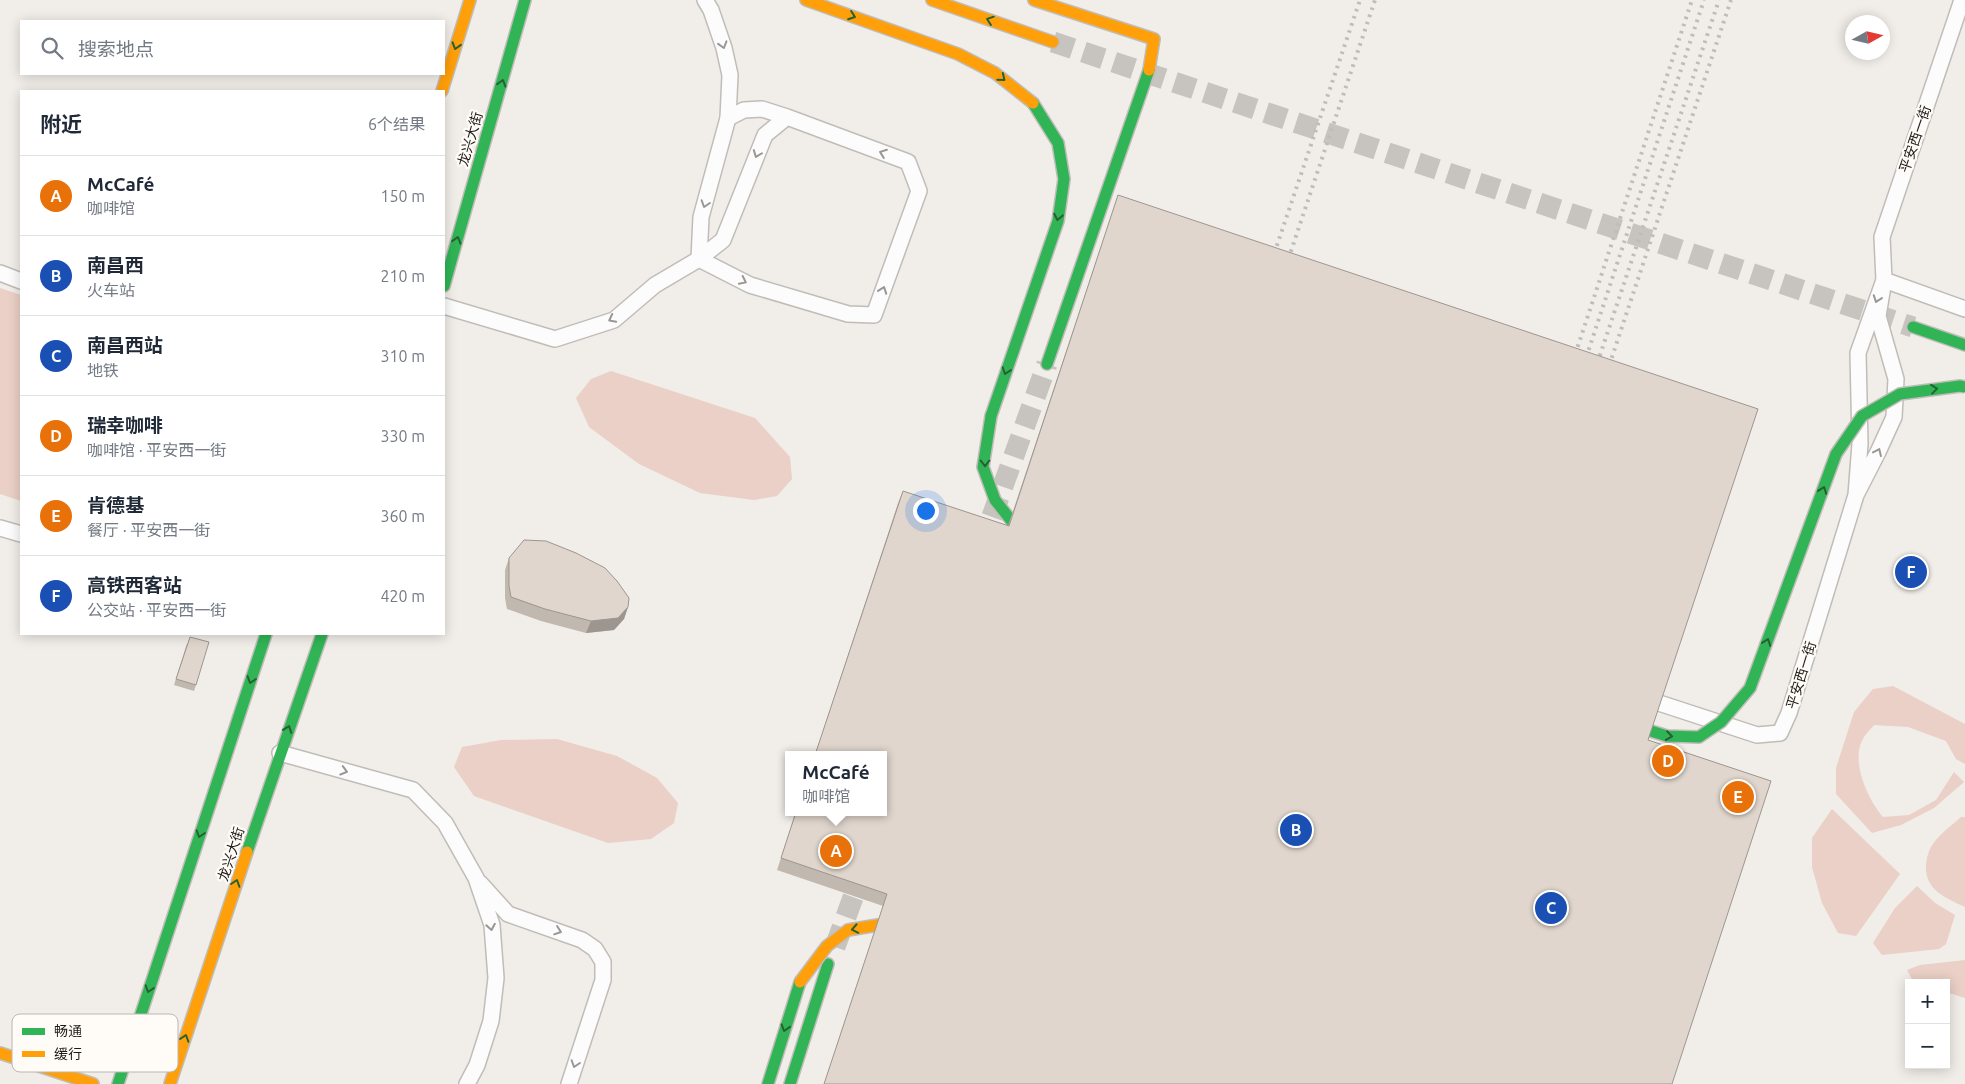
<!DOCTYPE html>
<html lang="zh">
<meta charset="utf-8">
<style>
:root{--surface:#fff;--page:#f6f6f7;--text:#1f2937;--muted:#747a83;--line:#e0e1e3;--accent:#676460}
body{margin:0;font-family:Ubuntu,"Noto Sans SC",sans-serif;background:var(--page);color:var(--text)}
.controls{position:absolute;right:15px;bottom:15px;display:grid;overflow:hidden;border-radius:0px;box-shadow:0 2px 12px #0003}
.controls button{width:45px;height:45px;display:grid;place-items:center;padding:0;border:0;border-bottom:1px solid var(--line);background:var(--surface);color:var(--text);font:25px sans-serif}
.compass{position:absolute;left:1845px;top:15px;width:45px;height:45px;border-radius:50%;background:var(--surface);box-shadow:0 2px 12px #0003;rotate:82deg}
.you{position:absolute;left:925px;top:510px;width:18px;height:18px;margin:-12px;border:4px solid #fff;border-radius:50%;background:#1a73e8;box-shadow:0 0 0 8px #1a73e833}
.badge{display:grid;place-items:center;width:32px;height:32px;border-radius:50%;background:var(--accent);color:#fff;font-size:16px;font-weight:700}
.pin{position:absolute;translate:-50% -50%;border:2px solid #fff;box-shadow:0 1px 5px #0006}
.popup{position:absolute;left:785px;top:751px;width:102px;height:65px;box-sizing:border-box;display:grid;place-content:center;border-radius:0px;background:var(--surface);filter:drop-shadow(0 1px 4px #0005);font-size:16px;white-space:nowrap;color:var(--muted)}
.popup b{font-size:19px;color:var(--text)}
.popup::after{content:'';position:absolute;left:50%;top:100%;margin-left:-10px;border:10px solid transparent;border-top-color:var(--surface)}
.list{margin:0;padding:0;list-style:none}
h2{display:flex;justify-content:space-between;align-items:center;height:65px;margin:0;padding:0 20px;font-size:21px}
h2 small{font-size:16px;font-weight:400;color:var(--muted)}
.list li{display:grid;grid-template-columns:32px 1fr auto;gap:15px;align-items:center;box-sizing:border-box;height:80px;padding:0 20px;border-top:1px solid var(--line)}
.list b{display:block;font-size:19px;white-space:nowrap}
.list p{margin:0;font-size:16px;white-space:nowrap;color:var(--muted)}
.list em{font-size:16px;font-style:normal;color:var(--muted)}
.icon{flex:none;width:28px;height:28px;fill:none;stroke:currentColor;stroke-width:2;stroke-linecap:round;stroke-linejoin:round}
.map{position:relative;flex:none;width:1965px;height:1084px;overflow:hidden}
.search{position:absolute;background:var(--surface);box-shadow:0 2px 12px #0003;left:20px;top:20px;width:425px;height:55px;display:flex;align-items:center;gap:12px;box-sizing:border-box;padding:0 18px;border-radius:0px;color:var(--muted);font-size:19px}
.panel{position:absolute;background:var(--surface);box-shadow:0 2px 12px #0003;left:20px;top:90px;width:425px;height:545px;border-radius:0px}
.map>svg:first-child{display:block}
.green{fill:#ead0c6}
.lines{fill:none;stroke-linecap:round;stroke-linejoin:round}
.secondary-tunnel{stroke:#c7c3be;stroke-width:21;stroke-dasharray:21 11;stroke-linecap:butt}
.street-casing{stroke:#c0bdb9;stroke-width:18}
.fast-casing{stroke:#c0bdb9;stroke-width:14}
.slow-casing{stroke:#c0bdb9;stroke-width:14}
.street{stroke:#fdfcfc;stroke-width:15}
.fast{stroke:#30b455;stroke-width:11}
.slow{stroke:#ff9f0a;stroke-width:11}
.rail{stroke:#bebdbc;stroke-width:4;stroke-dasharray:2.5 5;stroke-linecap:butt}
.fast-bridge-casing{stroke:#c0bdb9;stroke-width:14;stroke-linecap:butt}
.slow-bridge-casing{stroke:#c0bdb9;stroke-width:14;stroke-linecap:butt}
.fast-bridge{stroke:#30b455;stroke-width:11}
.slow-bridge{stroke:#ff9f0a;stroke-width:11}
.wall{fill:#c1b8b0}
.shaded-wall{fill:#9d9690}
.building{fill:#e0d6cd;stroke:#9d9690}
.oneway{stroke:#266033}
.oneway2{stroke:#989795}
.labels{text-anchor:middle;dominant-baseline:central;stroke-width:4.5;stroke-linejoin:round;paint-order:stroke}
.street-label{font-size:14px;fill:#1d1b17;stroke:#fffcf8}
.key{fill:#fffcf8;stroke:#bbb8b4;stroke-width:1}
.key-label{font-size:14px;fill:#1d1b17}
</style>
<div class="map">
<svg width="1965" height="1084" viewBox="0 0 1965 1084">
<rect width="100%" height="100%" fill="#f1ede8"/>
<g class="green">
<path d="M0,288L21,295V501L0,494Z"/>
<path d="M611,371L755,418L790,457L792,479L777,496L754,500L700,493L639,464L589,427L576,398L591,379Z"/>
<path d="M1893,686L1965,724V764L1956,759L1946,741L1908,727L1874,725C1871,729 1866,733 1864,737C1849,759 1868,800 1883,817L1909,815L1936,800L1954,772L1964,782L1934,808L1901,825L1872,833L1836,794V768L1854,712L1873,689Z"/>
<path d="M557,739L617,756L657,778L678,803L674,823L651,839L608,843L474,796L454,767L462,747L501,740Z"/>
<path d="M1832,809L1900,874L1856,936L1838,933L1822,903L1812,867V838Z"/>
<path d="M1961,817H1965V907C1946,898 1925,890 1926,866C1926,861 1928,852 1931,847C1937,836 1951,826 1961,817Z"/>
<path d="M1917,886L1935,903L1955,915L1946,944L1939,949L1882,955L1873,943L1895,908Z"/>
<path d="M1965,960V998L1946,992V983H1919L1913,981L1907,970L1920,965Z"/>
</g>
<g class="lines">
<g class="secondary-tunnel">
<path d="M1053,42L1913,327"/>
<path d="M981,547L1047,364"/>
<path d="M835,947L863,870"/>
</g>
<defs>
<g id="street">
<path d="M1962,0L1882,237L1884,280L1965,309"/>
<path d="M728,118L744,110L762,109L787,117L908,162L919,191L874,315L848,314L750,285L699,259L723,240L765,135L787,117"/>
<path d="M0,273L21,281"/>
<path d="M444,306L555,339L614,320L655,285L699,259L701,217L728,118L730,75L724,48L711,10L705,0"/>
<path d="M0,528L21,534"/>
<path d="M1659,703L1757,735L1780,733L1789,713L1856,495L1878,452L1894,417L1896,379L1878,316L1884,280L1858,353L1860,444L1856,495"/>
<path d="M280,753L413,790L445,823L476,878L492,925L496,978L491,1021L477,1065L467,1084"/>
<path d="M480,883L508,914L582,940L595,949L603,962V980L569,1084"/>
</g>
<g id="fast">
<path d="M444,286L525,0"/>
<path d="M1913,327L1965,345"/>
<path d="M1047,364L1149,70"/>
<path d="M991,416L1058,221L1064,179L1058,143L1033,103"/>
<path d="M247,852L322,634"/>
<path d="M118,1084L266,634"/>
<path d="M768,1084L800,982"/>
<path d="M790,1084L828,964"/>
</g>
<g id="slow">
<path d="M806,0L958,54L995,73L1033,103"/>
<path d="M932,0L1053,42"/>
<path d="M1034,0L1154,39L1149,70"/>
<path d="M442,91L470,0"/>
<path d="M0,1053L93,1084"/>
<path d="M170,1084L247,852"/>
</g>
</defs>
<use href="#street" class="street-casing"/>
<use href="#fast" class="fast-casing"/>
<use href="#slow" class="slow-casing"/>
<use href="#street" class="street"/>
<use href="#fast" class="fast"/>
<use href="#slow" class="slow"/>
<g class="rail">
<path d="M1272,260L1360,0"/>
<path d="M1286,266L1375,0"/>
<path d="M1573,361L1692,0"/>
<path d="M1584,364L1704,0"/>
<path d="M1595,370L1719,0"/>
<path d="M1607,372L1731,0"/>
</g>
<defs>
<g id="fast-bridge">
<path d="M991,416L983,467L995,500L1014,524L1035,530"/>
<path d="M1625,723L1667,736L1699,737L1721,722L1750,688L1836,454L1862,416L1900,394L1960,386L1965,387"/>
</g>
<path id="slow-bridge" d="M800,982L827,946L848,930L878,925L902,933"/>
</defs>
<use href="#fast-bridge" class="fast-bridge-casing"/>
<use href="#slow-bridge" class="slow-bridge-casing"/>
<use href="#fast-bridge" class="fast-bridge"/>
<use href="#slow-bridge" class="slow-bridge"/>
</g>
<g class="wall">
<path d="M1118,195L1648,740L1672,1084H824L883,906L777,870L796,812H884V755H815L898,503L903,491L1008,526Z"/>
<path d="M509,558L628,607L624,619L614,630L586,633L541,621L507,609L505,598V570Z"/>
<path d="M187,643L196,685L194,691L174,685Z"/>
</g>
<path class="shaded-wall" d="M628,607L624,619L614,630L586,633L591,621Z"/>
<g class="building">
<path d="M1118,195L1758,409L1648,740L1771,781L1672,1084H824L887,894L781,858L796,812H884V755H815L903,491L1009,526Z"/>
<path d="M524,540L546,541L576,553L605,568L617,581L629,598L628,607L618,618L591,621L545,609L511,597L509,586V558Z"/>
<path d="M190,637L209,642L196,685L176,679Z"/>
</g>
<defs><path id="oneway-chevron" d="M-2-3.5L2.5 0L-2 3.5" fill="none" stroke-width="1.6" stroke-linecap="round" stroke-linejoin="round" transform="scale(1.25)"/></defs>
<g class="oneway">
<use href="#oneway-chevron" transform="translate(852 16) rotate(20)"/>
<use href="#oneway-chevron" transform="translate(990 20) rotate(-161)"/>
<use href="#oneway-chevron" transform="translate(456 46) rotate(107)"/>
<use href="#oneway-chevron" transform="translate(1002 78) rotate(39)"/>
<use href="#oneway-chevron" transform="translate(502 83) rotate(-74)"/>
<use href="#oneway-chevron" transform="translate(1058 217) rotate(101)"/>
<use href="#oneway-chevron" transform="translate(457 240) rotate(-74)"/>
<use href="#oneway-chevron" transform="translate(1006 371) rotate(109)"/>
<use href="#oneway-chevron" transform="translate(1934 389) rotate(-7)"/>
<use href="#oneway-chevron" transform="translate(985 463) rotate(90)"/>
<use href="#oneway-chevron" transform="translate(1823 490) rotate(-70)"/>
<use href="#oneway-chevron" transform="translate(1767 642) rotate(-70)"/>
<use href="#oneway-chevron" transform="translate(251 680) rotate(108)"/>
<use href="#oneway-chevron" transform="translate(288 729) rotate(-70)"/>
<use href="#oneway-chevron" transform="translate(1669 736) rotate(8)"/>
<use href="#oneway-chevron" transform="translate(200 834) rotate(108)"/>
<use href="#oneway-chevron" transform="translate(236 883) rotate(-72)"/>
<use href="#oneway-chevron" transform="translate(855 929) rotate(169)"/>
<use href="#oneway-chevron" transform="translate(149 989) rotate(108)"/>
<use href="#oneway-chevron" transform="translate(785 1028) rotate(107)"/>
<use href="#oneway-chevron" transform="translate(185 1038) rotate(-72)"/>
</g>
<g class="oneway2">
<use href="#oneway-chevron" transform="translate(723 45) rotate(73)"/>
<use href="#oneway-chevron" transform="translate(883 153) rotate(-159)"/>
<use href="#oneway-chevron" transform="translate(757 154) rotate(111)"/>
<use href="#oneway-chevron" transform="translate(705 204) rotate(108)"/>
<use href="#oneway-chevron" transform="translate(743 281) rotate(26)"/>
<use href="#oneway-chevron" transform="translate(883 290) rotate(-70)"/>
<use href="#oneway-chevron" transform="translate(1877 299) rotate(110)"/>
<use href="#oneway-chevron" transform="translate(612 319) rotate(153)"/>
<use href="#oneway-chevron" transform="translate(1878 452) rotate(-65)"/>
<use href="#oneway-chevron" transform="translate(344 771) rotate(16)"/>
<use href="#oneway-chevron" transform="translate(491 927) rotate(80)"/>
<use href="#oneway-chevron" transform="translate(558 931) rotate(19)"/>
<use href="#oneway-chevron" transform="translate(575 1064) rotate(108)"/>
</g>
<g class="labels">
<g class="street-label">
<text transform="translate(470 139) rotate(-74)">龙兴大街</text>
<text transform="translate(1915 139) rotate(-71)">平安西一街</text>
<text transform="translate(1801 675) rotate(-73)">平安西一街</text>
<text transform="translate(231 854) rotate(-72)">龙兴大街</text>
</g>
</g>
<rect x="12" y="1014" width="166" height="58" rx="8" class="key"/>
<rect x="22" y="1028" width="23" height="7" fill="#30b455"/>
<rect x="22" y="1051" width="23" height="6" fill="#ff9f0a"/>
<g class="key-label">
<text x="54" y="1036">畅通</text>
<text x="54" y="1059">缓行</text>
</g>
</svg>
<div class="controls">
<button>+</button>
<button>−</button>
</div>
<svg class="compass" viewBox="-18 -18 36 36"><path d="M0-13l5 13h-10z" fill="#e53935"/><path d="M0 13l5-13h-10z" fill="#747a83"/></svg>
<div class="you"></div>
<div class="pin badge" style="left:836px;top:851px;background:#e8710a">A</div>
<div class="popup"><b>McCafé</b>咖啡馆</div>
<div class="pin badge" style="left:1296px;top:830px;background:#1a4fb4">B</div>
<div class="pin badge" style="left:1551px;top:908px;background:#1a4fb4">C</div>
<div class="pin badge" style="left:1668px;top:761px;background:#e8710a">D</div>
<div class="pin badge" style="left:1738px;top:797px;background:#e8710a">E</div>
<div class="pin badge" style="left:1911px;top:572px;background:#1a4fb4">F</div>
<div class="search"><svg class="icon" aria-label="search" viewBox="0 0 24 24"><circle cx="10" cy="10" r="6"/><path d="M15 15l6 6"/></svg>搜索地点</div>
<section class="panel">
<h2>附近<small>6个结果</small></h2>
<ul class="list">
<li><span class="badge" style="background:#e8710a">A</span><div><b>McCafé</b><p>咖啡馆</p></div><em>150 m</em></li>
<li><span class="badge" style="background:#1a4fb4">B</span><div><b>南昌西</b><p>火车站</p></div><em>210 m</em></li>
<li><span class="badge" style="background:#1a4fb4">C</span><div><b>南昌西站</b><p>地铁</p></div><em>310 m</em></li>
<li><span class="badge" style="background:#e8710a">D</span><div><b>瑞幸咖啡</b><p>咖啡馆 · 平安西一街</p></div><em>330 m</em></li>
<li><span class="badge" style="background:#e8710a">E</span><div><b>肯德基</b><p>餐厅 · 平安西一街</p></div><em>360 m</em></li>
<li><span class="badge" style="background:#1a4fb4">F</span><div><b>高铁西客站</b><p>公交站 · 平安西一街</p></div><em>420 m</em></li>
</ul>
</section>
</div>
